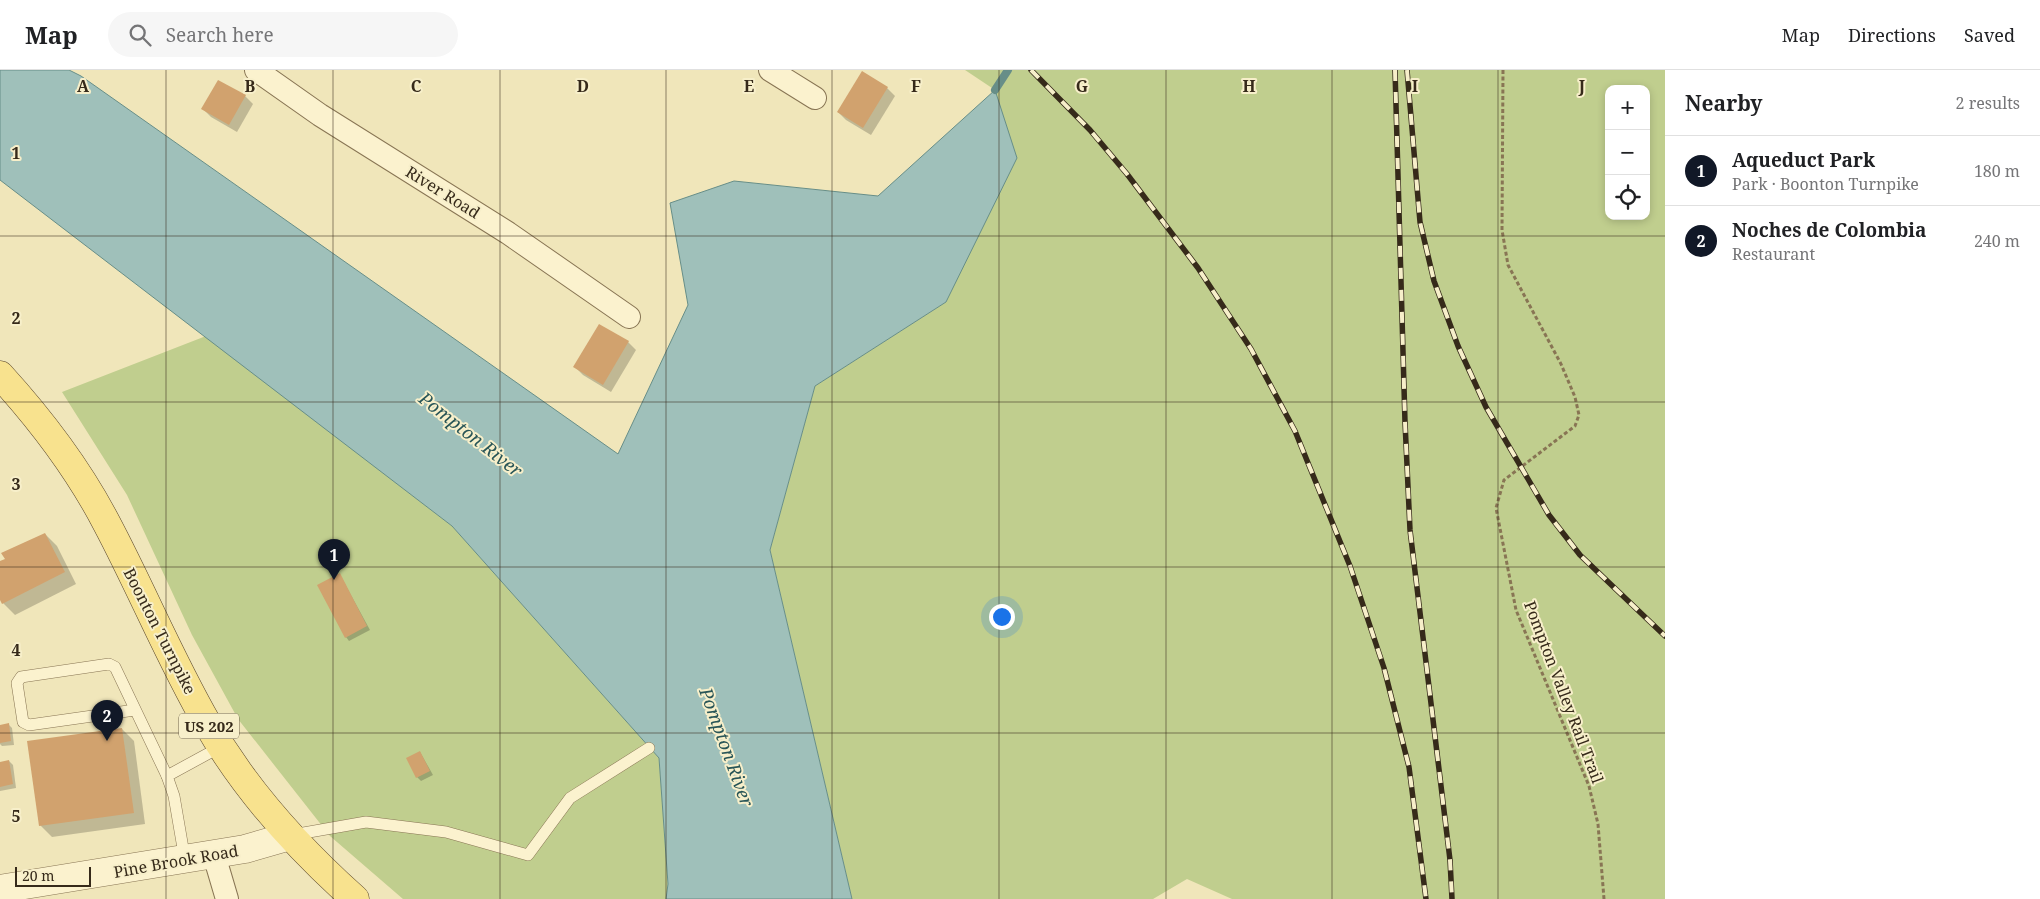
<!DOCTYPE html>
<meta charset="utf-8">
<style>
:root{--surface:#fff;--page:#f6f6f6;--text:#202124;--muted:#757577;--line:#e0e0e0;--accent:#111827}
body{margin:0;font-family:"Noto Serif",serif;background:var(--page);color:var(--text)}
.controls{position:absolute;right:15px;top:15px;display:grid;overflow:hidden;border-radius:10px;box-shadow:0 2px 8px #0003}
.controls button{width:45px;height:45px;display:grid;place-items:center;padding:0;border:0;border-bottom:1px solid var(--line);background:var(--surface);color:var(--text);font:25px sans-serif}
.scale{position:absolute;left:15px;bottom:12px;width:76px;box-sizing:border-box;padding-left:5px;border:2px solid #362a1a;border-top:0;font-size:14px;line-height:18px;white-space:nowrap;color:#362a1a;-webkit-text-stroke:4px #f7efca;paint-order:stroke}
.you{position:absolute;left:1001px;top:546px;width:18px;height:18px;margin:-12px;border:4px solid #fff;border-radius:50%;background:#1a73e8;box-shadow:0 0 0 8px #1a73e833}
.badge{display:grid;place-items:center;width:32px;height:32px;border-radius:50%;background:var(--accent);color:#fff;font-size:16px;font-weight:700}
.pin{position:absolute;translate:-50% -41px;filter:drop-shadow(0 1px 2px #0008)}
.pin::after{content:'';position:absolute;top:26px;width:18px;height:15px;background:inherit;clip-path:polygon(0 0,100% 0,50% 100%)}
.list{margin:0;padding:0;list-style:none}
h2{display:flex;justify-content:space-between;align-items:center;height:65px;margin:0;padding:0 20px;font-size:21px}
h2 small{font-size:16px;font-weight:400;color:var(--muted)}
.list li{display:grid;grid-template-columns:32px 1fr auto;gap:15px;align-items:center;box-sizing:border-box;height:70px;padding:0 20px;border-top:1px solid var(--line)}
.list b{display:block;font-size:19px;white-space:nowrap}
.list p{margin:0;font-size:16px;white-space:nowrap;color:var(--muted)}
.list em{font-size:16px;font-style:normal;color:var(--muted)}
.icon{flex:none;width:28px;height:28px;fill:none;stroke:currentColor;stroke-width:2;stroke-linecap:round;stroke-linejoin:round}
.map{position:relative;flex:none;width:1665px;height:829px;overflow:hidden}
header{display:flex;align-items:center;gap:30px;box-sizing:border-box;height:70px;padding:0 25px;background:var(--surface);border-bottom:1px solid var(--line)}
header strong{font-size:24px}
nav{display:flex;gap:28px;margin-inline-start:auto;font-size:18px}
.search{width:350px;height:45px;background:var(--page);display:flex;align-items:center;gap:12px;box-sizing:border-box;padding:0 18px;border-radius:28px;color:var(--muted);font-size:19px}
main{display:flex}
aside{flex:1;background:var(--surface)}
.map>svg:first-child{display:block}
.green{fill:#c0ce8e;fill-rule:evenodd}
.water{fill:#9fc0ba;stroke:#678e88}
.shadow{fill:#0003}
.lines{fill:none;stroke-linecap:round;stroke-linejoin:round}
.stream{stroke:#678e88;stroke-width:8}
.building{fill:#d1a26e}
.service-casing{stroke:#887554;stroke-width:12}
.minor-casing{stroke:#887554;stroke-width:24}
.tertiary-casing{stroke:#887554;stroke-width:29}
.primary-casing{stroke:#554229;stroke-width:29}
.path{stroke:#887554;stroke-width:3;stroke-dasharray:4 2.5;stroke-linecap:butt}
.service{stroke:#fbf2ce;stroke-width:11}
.minor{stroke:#fbf2ce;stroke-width:22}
.tertiary{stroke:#fbf2ce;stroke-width:28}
.primary{stroke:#f8e28e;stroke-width:28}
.rail-casing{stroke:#362a1a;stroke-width:5.5}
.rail{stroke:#f7efca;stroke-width:4;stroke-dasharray:11;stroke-linecap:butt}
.grid{fill:none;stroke:#362a1a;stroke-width:1;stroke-opacity:0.55}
.labels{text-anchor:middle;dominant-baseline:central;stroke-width:4;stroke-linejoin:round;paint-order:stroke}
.shield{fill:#f7efca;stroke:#70654f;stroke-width:1}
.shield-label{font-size:15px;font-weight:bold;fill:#362a1a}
.street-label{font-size:16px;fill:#362a1a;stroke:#f7efca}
.water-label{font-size:18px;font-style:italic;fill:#285557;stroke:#f7efca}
.grid-label{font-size:16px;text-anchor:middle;font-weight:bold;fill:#362a1a;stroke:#f7efca;stroke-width:4;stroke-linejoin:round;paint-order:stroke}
</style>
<header>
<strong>Map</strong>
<div class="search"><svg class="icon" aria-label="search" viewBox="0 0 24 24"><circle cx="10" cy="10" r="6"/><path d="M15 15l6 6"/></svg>Search here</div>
<nav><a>Map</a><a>Directions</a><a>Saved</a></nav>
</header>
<main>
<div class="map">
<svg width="1665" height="829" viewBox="0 0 1665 829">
<rect width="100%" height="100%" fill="#f0e6ba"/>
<g class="green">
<path d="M965,0H1665V829H1232L1187,809L1153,829H852L770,480L815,316L946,232L995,20ZM1609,19H1646V146H1609Z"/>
<path d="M206,266L452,456L659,688L668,814L666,829H403L330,766L238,649L192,565L127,425L62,322Z"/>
</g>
<path class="water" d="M0,0H69L81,6L618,384L688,235L670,133L734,111L878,126L995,20L1017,88L946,232L815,316L770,480L852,829H666L668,814L659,688L452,456L0,110Z"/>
<g class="shadow">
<path d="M887,18L895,26L871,65L846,50L838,42Z"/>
<path d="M245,26L253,34L237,62L211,47L203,39Z"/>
<path d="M628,272L636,280L611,322L583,305L575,297Z"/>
<path d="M45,464L57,476L76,514L15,545L3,533L0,527V493Z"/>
<path d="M340,505L370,560L349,571L346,567Z"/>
<path d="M9,655L12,658L14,675L2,676L0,674V656Z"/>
<path d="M122,659L134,671L145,754L52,767L40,755Z"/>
<path d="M420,682L433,705L421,711L417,707Z"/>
<path d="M9,691L13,695L16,718L0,721V693Z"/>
</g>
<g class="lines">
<path class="stream" d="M995,20L1008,0"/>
</g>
<g class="building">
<path d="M862,1L888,17L863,58L837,42Z"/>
<path d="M218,10L246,25L229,55L201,39Z"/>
<path d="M599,254L629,271L603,315L573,297Z"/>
<path d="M45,463L65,502L2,534L0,530V491L5,489L1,483Z"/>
<path d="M340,503L367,556L345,568L317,515Z"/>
<path d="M9,653L11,671L0,673V655Z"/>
<path d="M122,658L134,743L39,756L27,671Z"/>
<path d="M420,681L430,701L416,708L406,688Z"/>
<path d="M9,690L13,714L0,717V692Z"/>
</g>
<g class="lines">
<defs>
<g id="service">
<path d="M135,640L29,655L23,652L17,613L21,607L109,594L115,597L167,706"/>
<path d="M292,765L366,752L446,762L528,785L570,728L649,678"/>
<path d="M185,790L174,726L167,706L222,676"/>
</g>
<g id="minor">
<path d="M256,0L320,45L508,163L629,247"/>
<path d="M770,0L815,28"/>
<path d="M214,785L227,829"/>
</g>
<path id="tertiary" d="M0,819L245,779L290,766"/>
<path id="primary" d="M0,305C41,350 79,400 107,454C142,520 170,589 207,653C245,720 298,778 355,829"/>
</defs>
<use href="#service" class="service-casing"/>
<use href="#minor" class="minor-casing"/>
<use href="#tertiary" class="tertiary-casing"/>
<use href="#primary" class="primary-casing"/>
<path class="path" d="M1503,0L1502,160L1508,195L1561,294L1575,327L1579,345L1575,356L1504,410L1496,438L1516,540L1589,716L1598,754L1604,829"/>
<use href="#service" class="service"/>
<use href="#minor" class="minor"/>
<use href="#tertiary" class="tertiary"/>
<use href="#primary" class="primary"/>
<defs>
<g id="rail">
<path d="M1031,0L1090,60L1127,104L1198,198L1251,279L1295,361L1350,496L1384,598L1409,697L1426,829"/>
<path d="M1395,0L1405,352L1410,460L1450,790L1452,829"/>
<path d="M1407,0L1420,152L1434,211L1458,276L1486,337L1549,445L1580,485L1665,566"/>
</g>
</defs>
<use href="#rail" class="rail-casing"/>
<use href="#rail" class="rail"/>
</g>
<path class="grid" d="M166,0V829M333,0V829M500,0V829M666,0V829M832,0V829M999,0V829M1166,0V829M1332,0V829M1498,0V829M0,166H1665M0,332H1665M0,497H1665M0,663H1665"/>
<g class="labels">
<rect class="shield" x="179" y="643.5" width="60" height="25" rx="4"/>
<g class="shield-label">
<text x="209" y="656">US 202</text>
</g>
<g class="street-label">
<text transform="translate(443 122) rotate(32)">River Road</text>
<text transform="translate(160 561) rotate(63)">Boonton Turnpike</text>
<text transform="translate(1564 622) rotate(69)">Pompton Valley Rail Trail</text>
<text transform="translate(176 791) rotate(-10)">Pine Brook Road</text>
</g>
<g class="water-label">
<text transform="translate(471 364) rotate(38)">Pompton River</text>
<text transform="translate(727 677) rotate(70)">Pompton River</text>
</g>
</g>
<g class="grid-label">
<text x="83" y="22">A</text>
<text x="250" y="22">B</text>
<text x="416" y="22">C</text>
<text x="583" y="22">D</text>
<text x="749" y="22">E</text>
<text x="916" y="22">F</text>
<text x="1082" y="22">G</text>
<text x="1249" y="22">H</text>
<text x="1415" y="22">I</text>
<text x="1582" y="22">J</text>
<text x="16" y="89">1</text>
<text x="16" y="254">2</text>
<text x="16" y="420">3</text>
<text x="16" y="586">4</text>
<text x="16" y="752">5</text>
</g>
</svg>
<div class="controls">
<button>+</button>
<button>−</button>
<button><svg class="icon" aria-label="locate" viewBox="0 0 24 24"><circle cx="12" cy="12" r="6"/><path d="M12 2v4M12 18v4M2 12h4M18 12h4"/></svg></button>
</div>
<div class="scale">20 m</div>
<div class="you"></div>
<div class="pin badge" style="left:334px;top:510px">1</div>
<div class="pin badge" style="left:107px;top:671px">2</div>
</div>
<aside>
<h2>Nearby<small>2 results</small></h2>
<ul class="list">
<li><span class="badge">1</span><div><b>Aqueduct Park</b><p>Park · Boonton Turnpike</p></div><em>180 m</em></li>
<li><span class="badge">2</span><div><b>Noches de Colombia</b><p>Restaurant</p></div><em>240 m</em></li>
</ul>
</aside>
</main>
